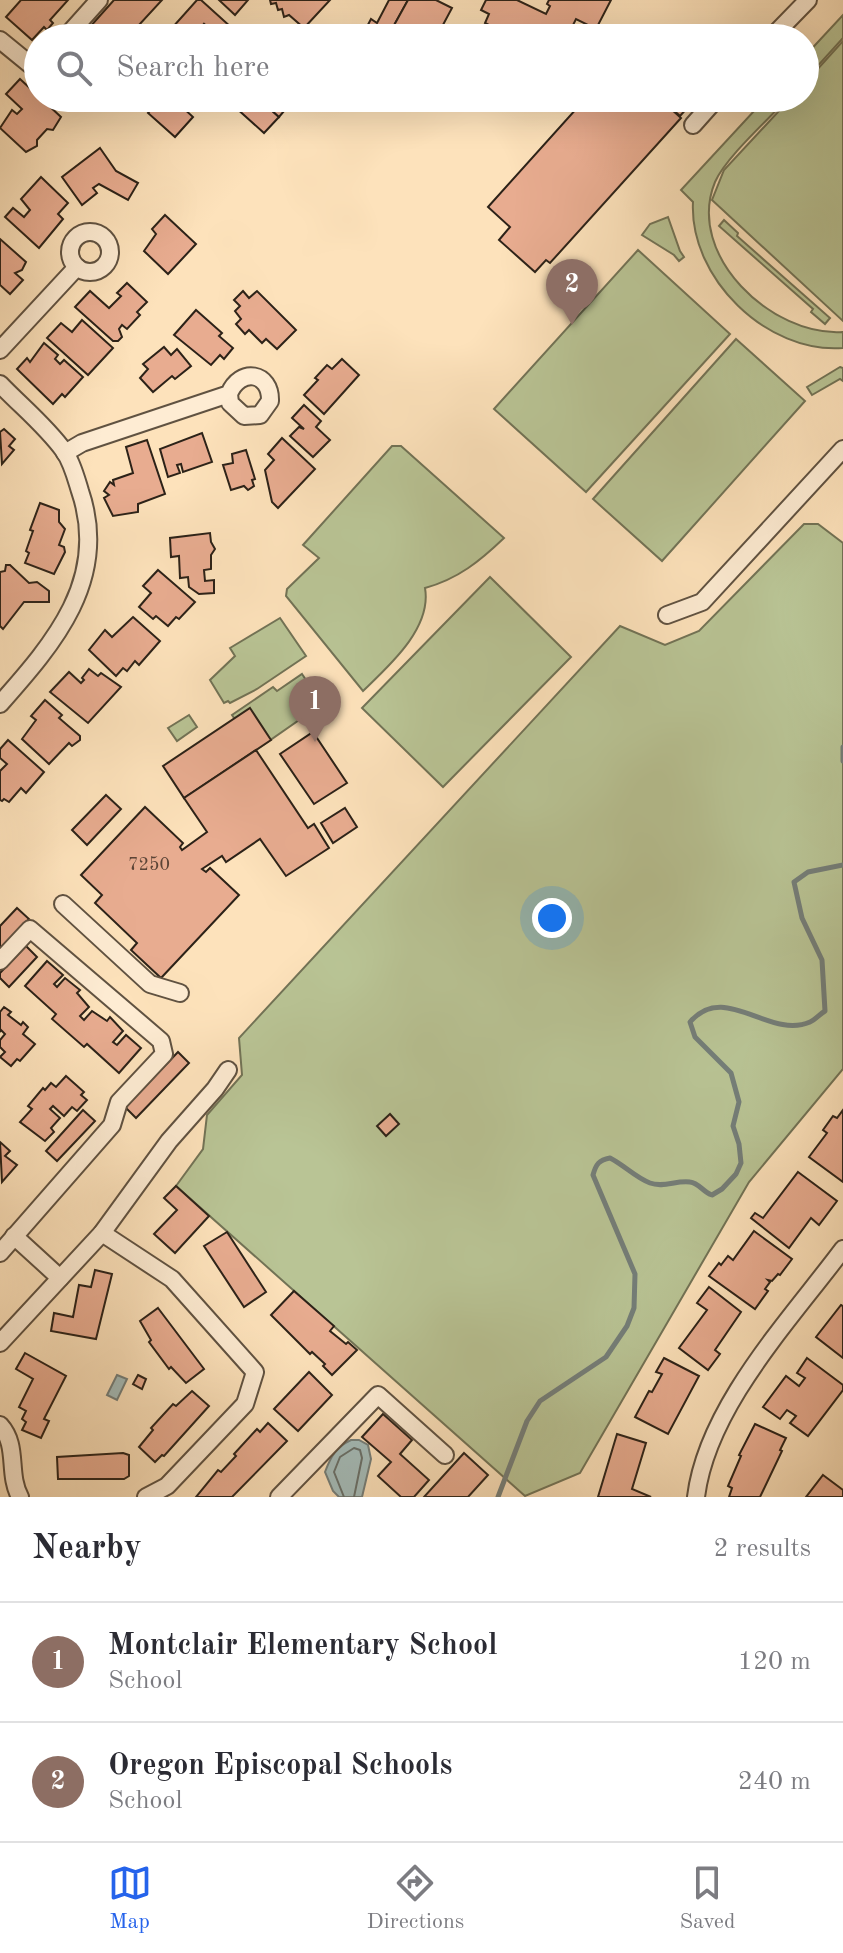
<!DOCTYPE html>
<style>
:root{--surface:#fff;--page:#f7f7f7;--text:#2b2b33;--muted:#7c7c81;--line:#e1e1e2;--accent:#2563eb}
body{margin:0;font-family:"Old Standard TT",serif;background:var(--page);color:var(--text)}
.you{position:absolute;left:552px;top:918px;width:28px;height:28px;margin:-20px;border:6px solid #fff;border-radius:50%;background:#1a73e8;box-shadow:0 0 0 12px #1a73e833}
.badge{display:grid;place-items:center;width:52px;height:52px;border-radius:50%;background:var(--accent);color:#fff;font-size:26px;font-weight:700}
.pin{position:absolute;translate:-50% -66px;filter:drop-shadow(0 2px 4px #0008)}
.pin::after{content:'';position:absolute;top:42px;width:28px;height:24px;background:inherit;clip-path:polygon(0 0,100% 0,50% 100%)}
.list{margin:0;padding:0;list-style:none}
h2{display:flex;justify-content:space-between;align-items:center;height:104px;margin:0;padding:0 32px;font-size:34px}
h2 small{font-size:26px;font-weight:400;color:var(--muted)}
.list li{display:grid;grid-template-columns:52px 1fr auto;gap:24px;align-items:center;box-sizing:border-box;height:120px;padding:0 32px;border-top:2px solid var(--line)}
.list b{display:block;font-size:30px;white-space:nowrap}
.list p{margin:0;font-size:26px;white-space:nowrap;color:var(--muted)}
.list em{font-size:26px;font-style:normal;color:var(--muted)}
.icon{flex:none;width:44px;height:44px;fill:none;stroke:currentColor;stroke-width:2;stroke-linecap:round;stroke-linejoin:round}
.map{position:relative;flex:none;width:843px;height:1497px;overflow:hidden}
.search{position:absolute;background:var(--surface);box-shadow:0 8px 32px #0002;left:24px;right:24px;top:24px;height:88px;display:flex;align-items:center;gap:20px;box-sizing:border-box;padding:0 28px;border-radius:44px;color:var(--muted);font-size:30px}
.sheet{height:344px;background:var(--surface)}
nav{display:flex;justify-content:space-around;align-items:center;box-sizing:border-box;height:112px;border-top:2px solid var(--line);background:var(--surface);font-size:22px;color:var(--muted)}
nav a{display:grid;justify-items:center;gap:4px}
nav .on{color:var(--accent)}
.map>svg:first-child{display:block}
.green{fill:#b9c495;stroke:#727356;stroke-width:2}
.water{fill:#a4bcba;stroke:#747e79;stroke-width:2}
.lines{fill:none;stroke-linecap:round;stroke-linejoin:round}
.shore{stroke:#686f69;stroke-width:2}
.stream{stroke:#747e79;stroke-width:5}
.building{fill:#e8ac90;stroke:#2c2218;stroke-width:2}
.minor-casing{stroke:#605241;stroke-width:20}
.minor{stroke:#feecd3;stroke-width:16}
.labels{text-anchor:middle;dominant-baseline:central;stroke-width:6;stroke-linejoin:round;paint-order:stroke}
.number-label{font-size:18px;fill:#5b4436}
</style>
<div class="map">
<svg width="843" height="1497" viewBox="0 0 843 1497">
<rect width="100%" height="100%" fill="#fde2bb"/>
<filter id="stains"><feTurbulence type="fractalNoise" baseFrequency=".0025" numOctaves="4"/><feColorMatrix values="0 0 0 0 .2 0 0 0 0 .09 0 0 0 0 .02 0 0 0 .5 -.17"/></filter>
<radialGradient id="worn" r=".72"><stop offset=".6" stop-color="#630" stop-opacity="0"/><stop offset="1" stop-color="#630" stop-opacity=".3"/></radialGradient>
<g class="green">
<path d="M843,15V38L805,80V56Z"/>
<path d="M843,41V321L712,200L724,170L791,98H805V83Z"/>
<path d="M766,98H788C769,119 726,157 715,182C685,255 772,337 843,332V348C767,354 689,278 693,202L681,190Z"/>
<path d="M668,217L680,251L684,257L679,261L674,255L642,235L650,224Z"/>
<path d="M724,220L738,233L737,236L830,318L825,324L811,312L813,309L719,226Z"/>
<path d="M638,250L730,334L586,492L494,409Z"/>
<path d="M736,339L805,401L662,561L593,499Z"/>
<path d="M840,367L843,368V381L840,379L812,395L807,387Z"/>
<path d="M392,446H401L504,538C480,561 458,579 425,588C432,628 390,665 363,691L286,596L287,589L319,558L303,545Z"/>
<path d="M804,524H818L843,543V1069L749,1182L580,1473L525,1496L176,1186L203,1149L207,1115L242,1075L239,1038L620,626L665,645L699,631Z"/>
<path d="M490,577L571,657L443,787L362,708Z"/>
<path d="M280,618L306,656L257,689L230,703L228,701L224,703L210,680L235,656L230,648Z"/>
<path d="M302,674L322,704L256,750L232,715L273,687L277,691Z"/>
<path d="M189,715L197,727L177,741L168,728Z"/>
</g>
<g class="water">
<path d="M117,1375L127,1379L117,1400L107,1395Z"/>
<path d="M351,1440H359L368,1445L371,1459L362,1497H339L333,1491L325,1472C331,1456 336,1447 351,1440Z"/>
</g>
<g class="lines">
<path class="shore" d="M344,1497L334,1472L340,1457L354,1448L360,1450L362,1458L354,1497"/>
<g class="stream">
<path d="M843,747V761"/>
<path d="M498,1497L527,1421L540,1401L606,1357L627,1326L634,1308L635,1274L593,1175C596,1164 599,1160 610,1158C624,1165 636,1178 650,1183C664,1188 676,1180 690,1182C699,1183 703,1192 712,1195L722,1189L736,1174L741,1163L739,1144L733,1126L739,1102L731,1073L695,1037L690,1022C725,981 769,1040 810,1022C815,1020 820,1014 825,1011L822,960L802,918L794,882L808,872L843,865"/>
</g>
</g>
<g class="building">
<path d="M21,0H68L50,20L53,23L47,30L44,27L32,40L6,17Z"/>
<path d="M114,0H162L127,38H80Z"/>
<path d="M197,0H201L243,38H220L204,24L192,38H163Z"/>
<path d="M219,0H248L235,15Z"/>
<path d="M270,0H330L304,28L289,15L284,17L282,9L278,10L276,3L271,4Z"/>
<path d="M389,0H408L387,38H361L371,19L377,23Z"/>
<path d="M408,0H436L452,8L436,38H387Z"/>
<path d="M486,0H517L546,14L550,6L547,4L549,0H611L596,29L576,19L570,31L575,34L573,38H514L485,23L489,14L481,10Z"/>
<path d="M204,24L220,38H192Z"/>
<path d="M20,79L61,117L53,130L47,129L37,140V146L26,152L0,128L12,110L17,114L22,109L6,94Z"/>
<path d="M161,98H178L183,102L180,105L193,117L175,137L148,113Z"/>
<path d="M225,98H258L279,117L264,133Z"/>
<path d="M258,98H295L279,117Z"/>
<path d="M586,98H659L681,118L550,263L546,260L535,272L499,240L510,227L488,207Z"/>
<path d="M660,98H696L680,116Z"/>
<path d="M100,148L116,171L138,183L128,200L99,184L93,188L97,193L82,205L62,177Z"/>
<path d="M41,177L68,203L58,214L63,219L39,248L5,217L13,208L24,217L30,210L21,199Z"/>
<path d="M165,215L196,244L168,274L144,251L156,234L152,229Z"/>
<path d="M0,239L26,262L22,270L15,273L23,280L10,294L0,285Z"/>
<path d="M127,283L147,302L137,312L140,315L127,329L122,325L119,329L122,337L118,341H113L75,307L90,291L109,308L121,296L117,293Z"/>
<path d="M243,291L249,298L257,291L296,330L277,349L266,339L262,343L249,330L245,334L236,324L241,319L235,311L240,306L234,300Z"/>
<path d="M196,310L222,333L219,336L233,348L224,359L220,355L211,365L174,335Z"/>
<path d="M82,320L113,348L88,375L47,338L61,323L72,332Z"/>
<path d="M44,343L58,355L55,359L60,364L64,360L83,377L65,397L62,394L53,404L17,369L27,358L30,362Z"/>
<path d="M164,347L171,355L177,349L191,366L175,379L172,376L153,392L140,378L148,369L143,364Z"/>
<path d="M342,359L359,375L324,414L304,395L318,380L315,378L327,365L332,369Z"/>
<path d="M304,405L321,421L316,427L330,440L313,457L290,436L299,427L304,429L292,418Z"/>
<path d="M4,429L15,439L9,446L14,450L2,464L0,432Z"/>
<path d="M202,433L212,462L183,472L181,464L177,465L180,473L168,477L160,449Z"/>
<path d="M282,438L315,469L278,508L272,502L265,470L274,460L268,454Z"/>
<path d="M147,440L165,494L138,504V512L113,516L104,498L109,495L104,491L110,482L114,485L113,480L133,473L126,447Z"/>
<path d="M246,450L255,479L252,480L254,486L248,490L244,486L231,490L223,465L233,463L232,454Z"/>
<path d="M40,503L59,510V522L65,529L59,545L64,547L65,552L54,574L25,563L29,553L26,551L33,531L30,530Z"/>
<path d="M210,533L211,542L215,549L211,555V569L204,570L205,581L214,580V593L199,594L189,587L188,577L180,578L179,556L171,557L170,538Z"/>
<path d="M6,565H10L29,583L37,582L49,591V602H24L3,629L0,626V572L5,571Z"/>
<path d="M158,570L195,602L179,619L176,617L168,626L156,616L153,619L139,607L151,593L143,586Z"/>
<path d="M133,617L160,641L139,665L135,661L127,671L123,668L116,676L89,650L105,630L112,637Z"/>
<path d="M89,669L98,676L101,673L121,687L88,723L50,692L69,672L81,683L84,680L82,678Z"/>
<path d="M45,700L62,715L59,718L80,736V740L72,746L69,743L49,764L22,739L36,720L31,716Z"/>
<path d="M250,708L271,740L184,798L163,766Z"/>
<path d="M313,732L347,783L314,804L280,754Z"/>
<path d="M8,740L44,772L26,793L21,788L9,802L4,799L2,801L0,800V771L7,764L0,758V749Z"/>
<path d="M256,750L308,828L314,824L329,848L286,876L260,839L226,862L222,856L202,869L206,872L210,868L239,895L161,978L131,950L137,943L95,903L102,895L81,875L145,807L183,843L180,847L182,850L207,832L184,798Z"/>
<path d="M106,795L121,809L87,845L72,830Z"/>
<path d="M345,808L357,827L333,843L321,823Z"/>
<path d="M17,908L29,919L0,950V926Z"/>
<path d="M26,946L37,957L9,987L0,978V973Z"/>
<path d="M47,961L63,975L54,984L57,987L65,978L80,990L77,993L89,1007L80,1016L84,1020L92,1011L107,1021L110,1017L123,1031L113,1042L117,1045L126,1035L141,1048L119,1073L87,1044L84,1047L52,1019L56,1014L25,986Z"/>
<path d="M4,1007L11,1012L8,1015L21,1025L23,1022L28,1027L23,1034L35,1044L20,1061L17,1059L11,1066L0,1057L5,1052L0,1047V1040L5,1034L1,1030L0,1032V1012Z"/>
<path d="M178,1052L189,1063L136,1118L125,1107Z"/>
<path d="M66,1076L84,1092L81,1095L87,1100L77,1111L72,1107L64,1116L53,1106L50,1109L60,1118L51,1128L54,1132L45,1141L20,1122L32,1109L28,1106L43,1088L45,1090L51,1083L56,1087Z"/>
<path d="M83,1110L95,1121L57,1161L46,1151Z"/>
<path d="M843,1110V1182L809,1157L827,1133L823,1130L833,1116L837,1118Z"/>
<path d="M390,1114L399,1124L386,1136L377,1126Z"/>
<path d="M0,1142L10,1151L5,1156L17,1165L2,1182Z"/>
<path d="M798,1172L837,1201L819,1225L811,1218L789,1248L751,1218L755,1213L763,1218Z"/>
<path d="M176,1186L209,1216L175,1253L154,1234L177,1210L164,1198Z"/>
<path d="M754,1231L792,1259L780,1275L778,1274L772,1281L768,1280L770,1282L765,1289L768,1291L755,1309L709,1276L719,1263L721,1265L728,1256L733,1260Z"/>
<path d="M227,1232L266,1292L244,1307L204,1246Z"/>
<path d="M95,1270L112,1274L96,1339L51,1331L54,1313L73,1317L79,1285L91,1287Z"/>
<path d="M709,1287L741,1312L715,1350L720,1354L708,1370L679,1348L707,1310L697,1303Z"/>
<path d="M294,1291L334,1326L330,1331L346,1344L348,1342L357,1350L332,1375L323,1366L325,1364L312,1352L310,1354L271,1315Z"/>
<path d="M841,1305L843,1306V1358L816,1337Z"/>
<path d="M158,1308L204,1369L186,1383L171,1367L169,1369L149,1342L151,1340L140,1321Z"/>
<path d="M25,1353L66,1376L44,1419L49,1421L41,1438L22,1430L26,1422L22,1419L26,1411L19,1407L33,1379L16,1369Z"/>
<path d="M664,1358L699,1376L668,1434L635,1417L649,1391L652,1392L662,1374L656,1372Z"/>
<path d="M807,1358L843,1385V1390L808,1436L790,1423L796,1416L787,1410L780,1419L763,1407L786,1376L799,1386L805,1378L797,1373Z"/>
<path d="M309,1372L332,1395L298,1431L274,1409Z"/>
<path d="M138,1375L146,1379L142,1389L133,1384Z"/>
<path d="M192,1391L209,1406L164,1456L162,1455L155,1462L139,1447L153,1430L151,1428L173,1404L176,1406Z"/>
<path d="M383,1414L412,1440L400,1454L429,1480L414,1497H401L378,1476L391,1462L362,1437Z"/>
<path d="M268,1423L287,1441L232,1497H196L218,1470L221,1472L236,1456L234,1454L257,1429L260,1432Z"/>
<path d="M755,1424L786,1438L780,1450L782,1451L760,1497H729L732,1488L728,1486L741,1456L739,1455Z"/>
<path d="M617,1434L646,1443L632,1489L651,1497H598Z"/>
<path d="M123,1453L129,1455V1476L124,1479H58L57,1457Z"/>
<path d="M464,1453L488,1475L468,1497H424Z"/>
<path d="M823,1475L843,1490V1497H806Z"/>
</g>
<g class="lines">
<defs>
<g id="minor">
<path d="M65,38L99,0"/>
<path d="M771,38L808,0"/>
<path d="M0,40L38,71"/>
<path d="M693,125L717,98"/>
<circle cx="90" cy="252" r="20"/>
<path d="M0,350L77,267"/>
<path d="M0,384C21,406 46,426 64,451C72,462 76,478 80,491C110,579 54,643 0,704"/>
<path d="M65,453L82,443L229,394C240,367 271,372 270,401L260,415L244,416L230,403L229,394"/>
<path d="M667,615L702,602L843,449"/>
<path d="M63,904L150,984L180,993"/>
<path d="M0,961L30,929L161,1041L164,1054L119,1102L112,1125L0,1253"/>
<path d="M102,1233L172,1279L255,1372L245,1404L167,1486L146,1497"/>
<path d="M14,1236L60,1278"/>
<path d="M0,1343L102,1233L169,1141L215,1089L228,1070"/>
<path d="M0,1425C19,1446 7,1473 20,1497"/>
<path d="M279,1497L378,1395L445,1455"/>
<path d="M696,1497C707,1407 790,1320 843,1249"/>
</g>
</defs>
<use href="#minor" class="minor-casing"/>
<use href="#minor" class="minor"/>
</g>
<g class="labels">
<g class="number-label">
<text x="149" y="865">7250</text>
</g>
</g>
<rect width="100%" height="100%" filter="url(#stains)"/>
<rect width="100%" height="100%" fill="url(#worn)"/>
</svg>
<div class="you"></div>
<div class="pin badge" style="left:315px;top:742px;background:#8d6e63">1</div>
<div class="pin badge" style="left:572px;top:325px;background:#8d6e63">2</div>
<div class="search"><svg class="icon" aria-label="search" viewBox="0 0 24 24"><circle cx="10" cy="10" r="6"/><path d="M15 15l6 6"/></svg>Search here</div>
</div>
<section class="sheet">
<h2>Nearby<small>2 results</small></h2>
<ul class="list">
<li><span class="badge" style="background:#8d6e63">1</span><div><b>Montclair Elementary School</b><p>School</p></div><em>120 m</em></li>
<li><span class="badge" style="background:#8d6e63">2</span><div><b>Oregon Episcopal Schools</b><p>School</p></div><em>240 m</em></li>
</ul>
</section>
<nav>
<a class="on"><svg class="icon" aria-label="map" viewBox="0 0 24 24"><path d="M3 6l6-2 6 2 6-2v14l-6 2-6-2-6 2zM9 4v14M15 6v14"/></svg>Map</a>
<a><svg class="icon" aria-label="directions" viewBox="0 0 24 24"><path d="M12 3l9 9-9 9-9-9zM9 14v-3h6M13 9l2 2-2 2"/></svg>Directions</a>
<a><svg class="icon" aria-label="saved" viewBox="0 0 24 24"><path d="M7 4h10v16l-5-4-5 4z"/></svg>Saved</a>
</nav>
